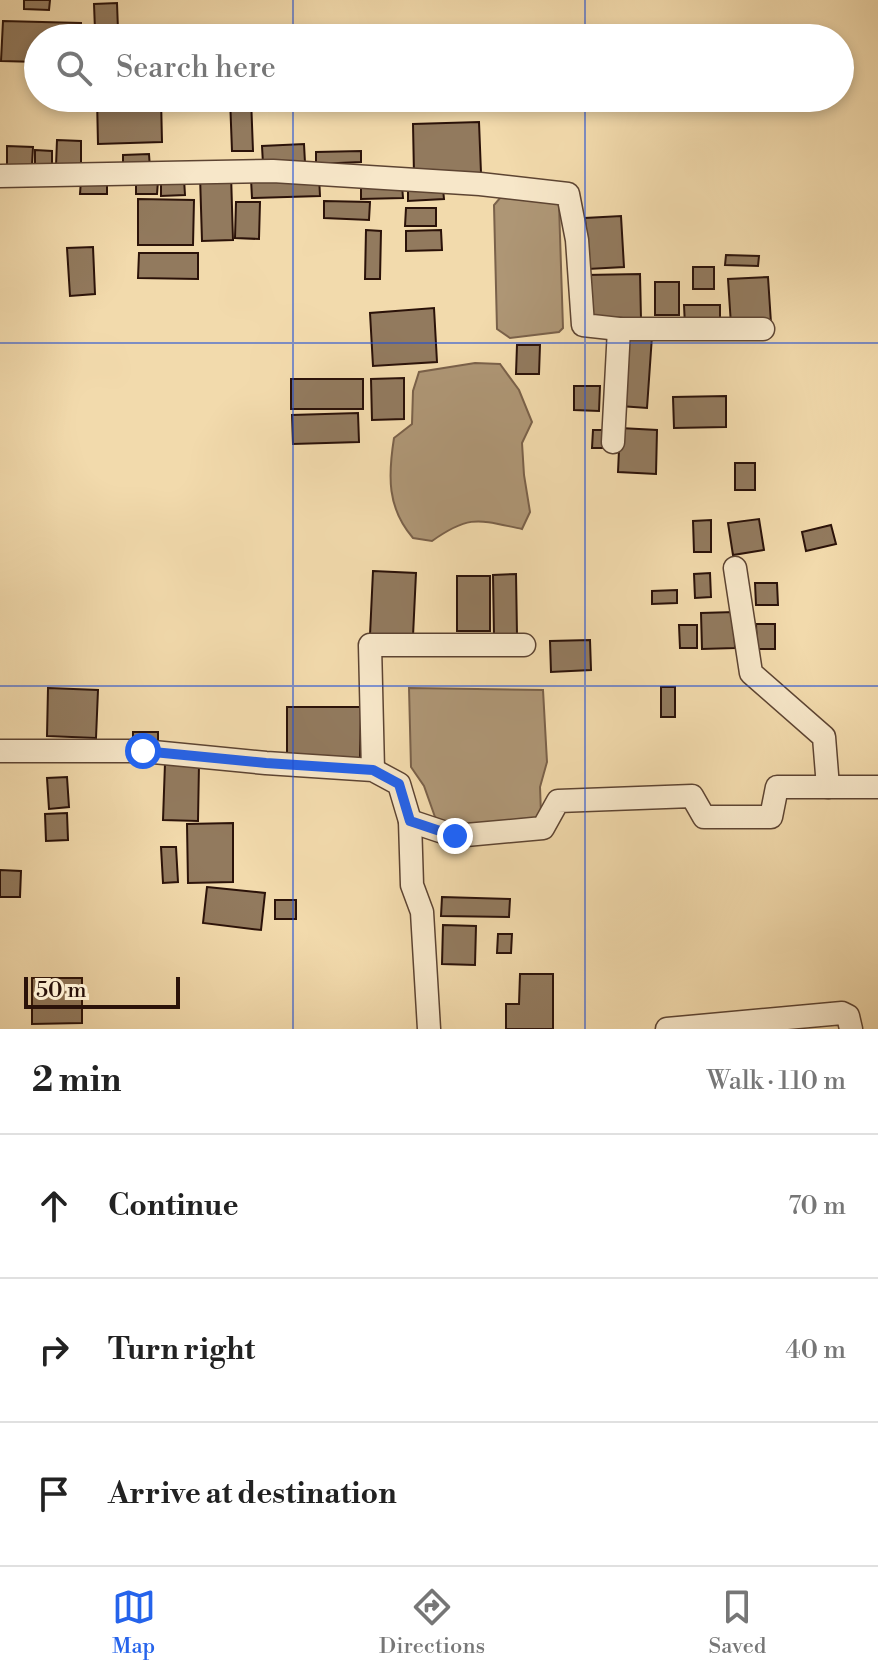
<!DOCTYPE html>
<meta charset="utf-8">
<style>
:root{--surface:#fff;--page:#f6f6f6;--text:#222;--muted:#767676;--line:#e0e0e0;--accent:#2563eb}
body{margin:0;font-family:"Libre Bodoni",serif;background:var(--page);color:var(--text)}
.scale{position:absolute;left:24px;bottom:20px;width:156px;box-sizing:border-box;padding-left:8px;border:4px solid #2b1209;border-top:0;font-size:22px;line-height:28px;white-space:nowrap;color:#2b1209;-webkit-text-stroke:6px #f7e7c9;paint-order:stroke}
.stop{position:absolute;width:24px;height:24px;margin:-18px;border:6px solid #2563eb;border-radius:50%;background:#fff}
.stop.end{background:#2563eb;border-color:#fff;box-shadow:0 2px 8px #0008}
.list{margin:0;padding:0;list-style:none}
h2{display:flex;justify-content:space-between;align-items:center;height:104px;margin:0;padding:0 32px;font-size:34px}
h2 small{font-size:26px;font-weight:400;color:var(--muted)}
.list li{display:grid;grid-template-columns:52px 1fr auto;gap:24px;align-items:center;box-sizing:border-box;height:144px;padding:0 32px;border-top:2px solid var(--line)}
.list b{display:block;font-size:30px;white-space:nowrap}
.list em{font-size:26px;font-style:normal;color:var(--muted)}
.icon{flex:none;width:44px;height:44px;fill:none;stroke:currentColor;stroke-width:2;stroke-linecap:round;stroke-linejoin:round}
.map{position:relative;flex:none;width:878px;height:1029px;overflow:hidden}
.search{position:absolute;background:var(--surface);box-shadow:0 4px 12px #0003;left:24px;right:24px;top:24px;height:88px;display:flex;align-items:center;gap:20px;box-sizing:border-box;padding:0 28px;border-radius:44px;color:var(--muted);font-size:30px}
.sheet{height:536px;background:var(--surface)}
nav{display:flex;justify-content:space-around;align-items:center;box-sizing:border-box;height:112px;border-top:2px solid var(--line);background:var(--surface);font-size:22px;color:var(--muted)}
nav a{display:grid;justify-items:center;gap:4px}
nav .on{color:var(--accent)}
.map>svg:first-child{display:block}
.water{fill:#ae9675;stroke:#7a614a;stroke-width:2}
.building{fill:#927a5e;stroke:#2b1209;stroke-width:2}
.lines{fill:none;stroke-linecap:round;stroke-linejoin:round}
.minor-casing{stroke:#5d4432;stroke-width:25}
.minor{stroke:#f7e7c9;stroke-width:22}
.route{stroke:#2563eb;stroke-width:10}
.grid{fill:none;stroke:#1d4ed8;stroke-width:2;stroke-opacity:0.55}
</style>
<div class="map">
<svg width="878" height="1029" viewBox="0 0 878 1029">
<rect width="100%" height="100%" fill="#f2daac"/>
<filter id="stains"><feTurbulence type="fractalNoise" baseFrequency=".0025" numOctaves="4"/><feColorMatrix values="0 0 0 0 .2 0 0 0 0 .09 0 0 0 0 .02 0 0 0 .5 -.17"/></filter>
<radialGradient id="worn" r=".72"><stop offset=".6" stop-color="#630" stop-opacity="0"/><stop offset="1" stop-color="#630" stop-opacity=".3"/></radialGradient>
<g class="water">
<path d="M500,198H541L556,202L559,205L563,328L559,332L510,338L497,329L494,205Z"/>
<path d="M475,363L500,364L519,390L532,422L522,443L524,475L530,512L522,529C479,520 470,514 432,541L413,538C387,508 388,476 394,438L412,424L413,391L419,372Z"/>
<path d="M409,688L543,690L547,762L540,787L541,814L526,824L446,826L435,817L424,786L411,767Z"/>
</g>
<g class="building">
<path d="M24,0H50L49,10L24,9Z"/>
<path d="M117,3L118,30H95L94,4Z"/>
<path d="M3,21L81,23V38H38V62L1,61Z"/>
<path d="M562,26V38H498V28Z"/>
<path d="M273,28V38H225V30Z"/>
<path d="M164,33V38H124V34Z"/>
<path d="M97,98H161L162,142L98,144Z"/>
<path d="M230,98H251L253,151H232Z"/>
<path d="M330,98H364V103L330,104Z"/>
<path d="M503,98H542V105L504,106Z"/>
<path d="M479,122L481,173L414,175L413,124Z"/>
<path d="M57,140L81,141V167L56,166Z"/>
<path d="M304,144L305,163L263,164L262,146Z"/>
<path d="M7,146L33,147L32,165H7Z"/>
<path d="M35,150L52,151V173H35Z"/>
<path d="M361,151V162L316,164V152Z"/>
<path d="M149,154L150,169L123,170V155Z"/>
<path d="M231,174L233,240L202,241L200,175Z"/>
<path d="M319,176L320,196L252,198L251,179Z"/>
<path d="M184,179L185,195L161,196V180Z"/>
<path d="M81,180L107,181V194H80Z"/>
<path d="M136,180L158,181L157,194H136Z"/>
<path d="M402,185L403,198L361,199V187Z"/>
<path d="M443,189L444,199L408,201V190Z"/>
<path d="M138,199L194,200L193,245H138Z"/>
<path d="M324,201L370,202L369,220L324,218Z"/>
<path d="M236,202H260L259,239L235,238Z"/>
<path d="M406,208H436V226H405Z"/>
<path d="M621,216L624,267L588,269L585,218Z"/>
<path d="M366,230L381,231L380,279H365Z"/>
<path d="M441,230L442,250L406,251V231Z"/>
<path d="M93,247L95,294L70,296L67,248Z"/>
<path d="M139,253H198V279L138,278Z"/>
<path d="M726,255L759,256L758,266L725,265Z"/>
<rect x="693" y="267" width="21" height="22"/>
<path d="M640,274L641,319L587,321L586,275Z"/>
<path d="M768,277L771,323L731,325L728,279Z"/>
<rect x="655" y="282" width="24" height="33"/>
<path d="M684,305H720V325L685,326Z"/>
<path d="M434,308L437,362L373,366L370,313Z"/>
<path d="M625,334L652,336L647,408L620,406Z"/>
<path d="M517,345H540L539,374H516Z"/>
<path d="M404,378V419L372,420L371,379Z"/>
<rect x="291" y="379" width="72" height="30"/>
<path d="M574,386H600L599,411L574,410Z"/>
<path d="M726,396V427L674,428L673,397Z"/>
<path d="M358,413L359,442L293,444L292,415Z"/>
<path d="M620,428L657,430L656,474L618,472Z"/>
<path d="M593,430H608L607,448H592Z"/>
<rect x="735" y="463" width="20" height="27"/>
<path d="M759,519L764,550L733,555L728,523Z"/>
<path d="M711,520V552H694L693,521Z"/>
<path d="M831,525L836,544L806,551L802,532Z"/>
<path d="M373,571L416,573L413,636L370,635Z"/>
<path d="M710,573L711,597L695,598L694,574Z"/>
<path d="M516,574L517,635L494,636L493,575Z"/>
<rect x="457" y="576" width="33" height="55"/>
<path d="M755,583H777L778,605H756Z"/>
<path d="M677,590V603L652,604V591Z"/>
<path d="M734,612L735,648L702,649L701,613Z"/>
<path d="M756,624H775V649H757Z"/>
<path d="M679,625H697V648H680Z"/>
<path d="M590,640L591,670L551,672L550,641Z"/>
<rect x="661" y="687" width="14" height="30"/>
<path d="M48,688L98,690L96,738L47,736Z"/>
<path d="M287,707H361L360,761L287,760Z"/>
<rect x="133" y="732" width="25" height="16"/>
<path d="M165,763L199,764L198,821L163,820Z"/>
<path d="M67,777L69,807L49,809L47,778Z"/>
<path d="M67,813L68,840L46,841L45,814Z"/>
<path d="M233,823V882L188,883L187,824Z"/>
<path d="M161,847H176L178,882L163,883Z"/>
<path d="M0,870L21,871L20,897H0Z"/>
<path d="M207,887L265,893L261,930L203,923Z"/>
<path d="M442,897L510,899L509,917L441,916Z"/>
<rect x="275" y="900" width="21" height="19"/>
<path d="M443,925L476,926L475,965L442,964Z"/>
<path d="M498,934H512L511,953H497Z"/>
<path d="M520,974H553V1029H506V1004H519Z"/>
<path d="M32,978H82V1023L32,1024Z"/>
</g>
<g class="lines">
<defs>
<g id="minor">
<path d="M0,176L273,171L480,184L568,194L577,240L583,325L619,329H763"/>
<path d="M613,442L619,329"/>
<path d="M735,568L751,673L824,737L828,787"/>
<path d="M0,751H143L266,763L373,770L399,784L410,821L412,885L422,912L429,1029"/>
<path d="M373,770L370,645H524"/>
<path d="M410,821L455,836L543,828L558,801L692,796L704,817H771L777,787H878"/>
<path d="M667,1029L842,1013L848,1016L851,1029"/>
</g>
</defs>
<use href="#minor" class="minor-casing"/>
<use href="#minor" class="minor"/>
</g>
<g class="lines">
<path class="route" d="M143,751L266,763L373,770L399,784L410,821L455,836"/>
</g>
<path class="grid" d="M293,0V38M585,0V38M293,98V1029M585,98V1029M0,343H878M0,686H878"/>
<rect width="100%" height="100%" filter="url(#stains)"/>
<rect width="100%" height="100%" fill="url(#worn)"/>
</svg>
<div class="scale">50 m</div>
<div class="stop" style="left:143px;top:751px"></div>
<div class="stop end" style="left:455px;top:836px"></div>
<div class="search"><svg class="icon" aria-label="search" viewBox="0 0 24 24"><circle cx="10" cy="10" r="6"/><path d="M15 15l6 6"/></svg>Search here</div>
</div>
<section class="sheet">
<h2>2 min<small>Walk · 110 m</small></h2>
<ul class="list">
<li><svg class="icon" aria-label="ahead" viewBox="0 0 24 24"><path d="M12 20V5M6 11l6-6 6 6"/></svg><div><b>Continue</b></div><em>70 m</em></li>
<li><svg class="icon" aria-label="right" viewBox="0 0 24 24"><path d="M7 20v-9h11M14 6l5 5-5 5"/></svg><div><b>Turn right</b></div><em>40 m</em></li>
<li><svg class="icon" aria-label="arrive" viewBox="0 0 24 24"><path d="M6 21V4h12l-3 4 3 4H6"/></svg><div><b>Arrive at destination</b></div></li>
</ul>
</section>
<nav>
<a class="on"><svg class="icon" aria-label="map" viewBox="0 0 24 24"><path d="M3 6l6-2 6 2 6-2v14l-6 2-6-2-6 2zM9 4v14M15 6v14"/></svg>Map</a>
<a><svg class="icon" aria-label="directions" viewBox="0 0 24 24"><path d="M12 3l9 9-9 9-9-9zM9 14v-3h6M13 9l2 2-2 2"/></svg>Directions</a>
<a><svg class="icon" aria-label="saved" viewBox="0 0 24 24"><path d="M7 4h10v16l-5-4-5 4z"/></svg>Saved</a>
</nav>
